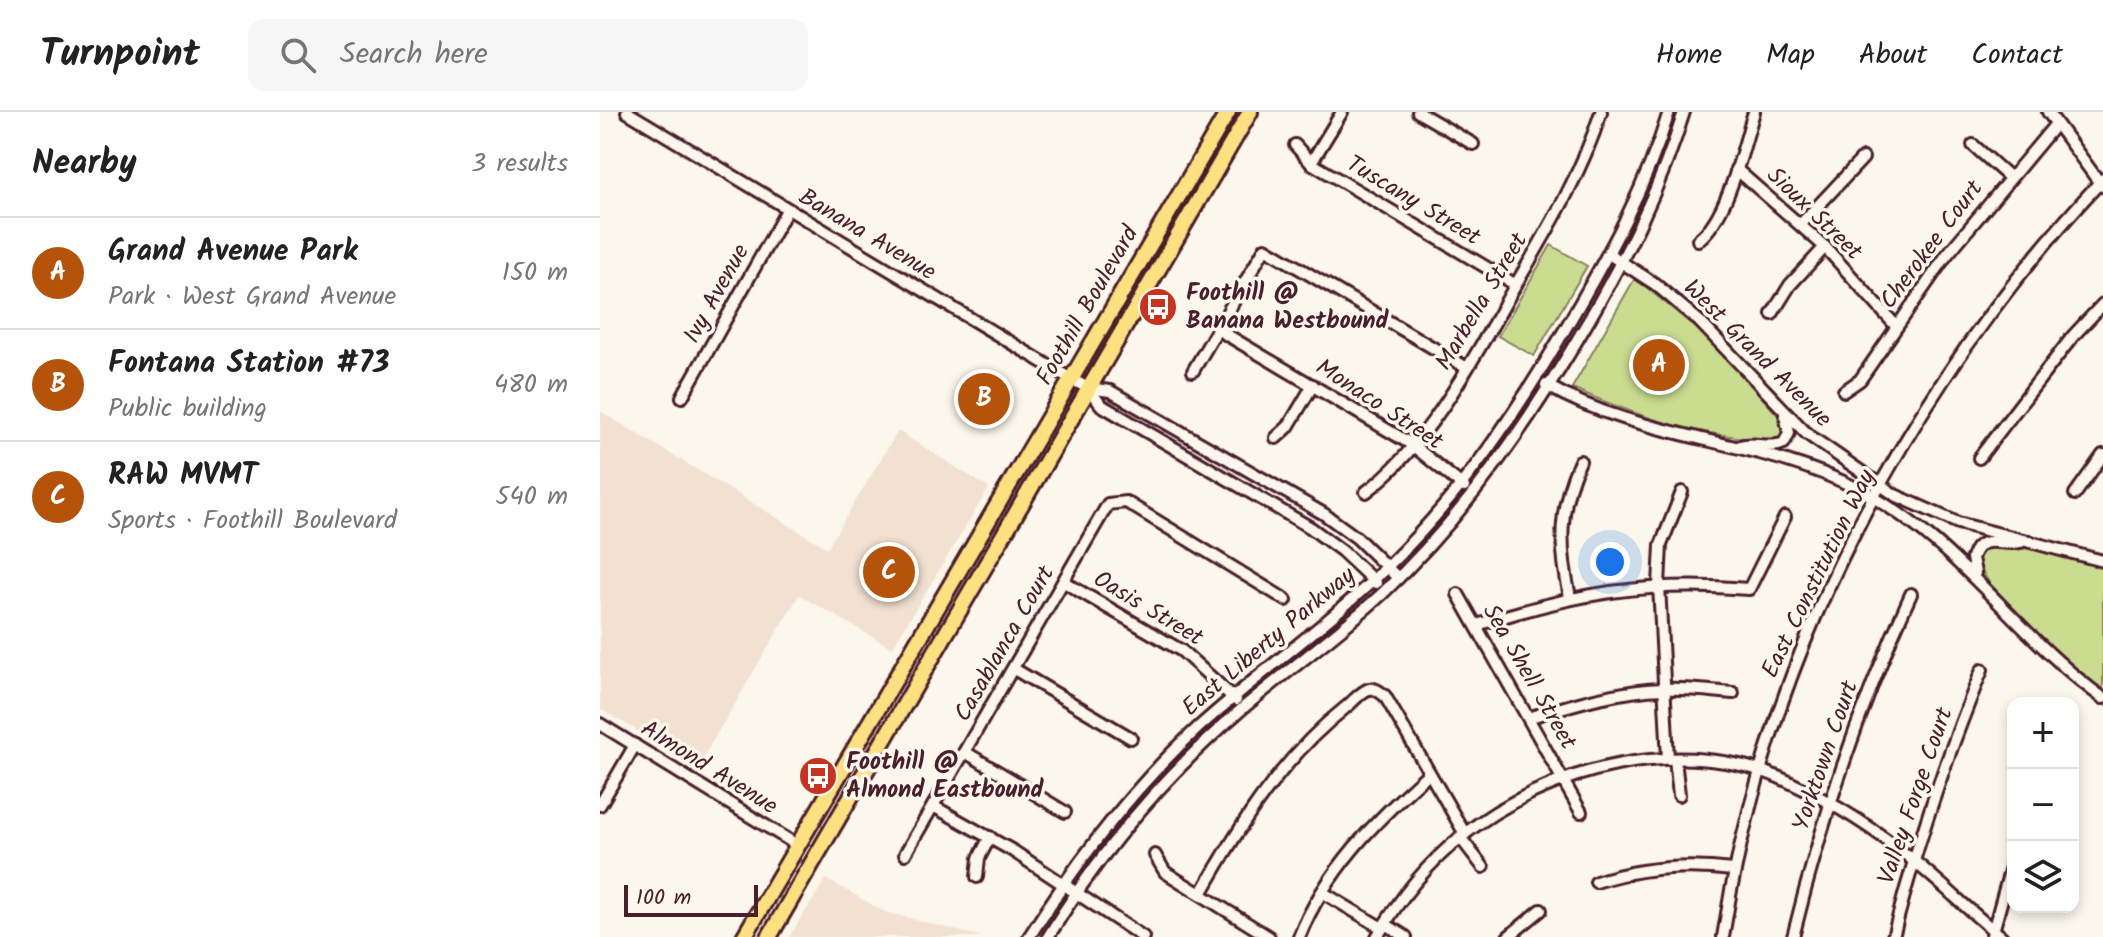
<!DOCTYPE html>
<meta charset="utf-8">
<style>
:root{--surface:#fff;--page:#f6f6f6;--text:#222;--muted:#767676;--line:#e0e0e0;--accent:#b45309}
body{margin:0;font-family:Kalam,sans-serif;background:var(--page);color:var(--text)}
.controls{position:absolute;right:24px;bottom:24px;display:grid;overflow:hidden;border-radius:16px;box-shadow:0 4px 12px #0003}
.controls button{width:72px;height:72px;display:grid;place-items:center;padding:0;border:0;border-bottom:2px solid var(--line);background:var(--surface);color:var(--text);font:40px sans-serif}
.scale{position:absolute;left:24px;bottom:20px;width:134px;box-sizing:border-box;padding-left:8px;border:4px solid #4a1f2b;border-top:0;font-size:22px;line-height:28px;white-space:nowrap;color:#4a1f2b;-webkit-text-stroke:6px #fbf7ec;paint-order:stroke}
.you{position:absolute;left:1010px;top:450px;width:28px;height:28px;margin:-20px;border:6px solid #fff;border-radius:50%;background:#1a73e8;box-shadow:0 0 0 12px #1a73e833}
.badge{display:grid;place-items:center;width:52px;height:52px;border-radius:50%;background:var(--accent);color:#fff;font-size:26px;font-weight:700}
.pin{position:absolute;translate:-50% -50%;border:4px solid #fff;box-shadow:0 2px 8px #0006}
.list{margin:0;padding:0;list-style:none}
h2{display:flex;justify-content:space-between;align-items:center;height:104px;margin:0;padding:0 32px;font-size:34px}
h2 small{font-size:26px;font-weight:400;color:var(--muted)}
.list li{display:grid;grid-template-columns:52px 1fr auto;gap:24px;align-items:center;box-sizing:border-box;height:112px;padding:0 32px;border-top:2px solid var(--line)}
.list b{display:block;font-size:30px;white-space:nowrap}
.list p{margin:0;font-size:26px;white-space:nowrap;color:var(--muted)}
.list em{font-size:26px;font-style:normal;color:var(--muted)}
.icon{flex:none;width:44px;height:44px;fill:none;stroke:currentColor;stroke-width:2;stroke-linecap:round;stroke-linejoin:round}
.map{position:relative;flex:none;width:1503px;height:825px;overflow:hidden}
header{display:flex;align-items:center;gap:48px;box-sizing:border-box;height:112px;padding:0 40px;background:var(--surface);border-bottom:2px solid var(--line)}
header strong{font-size:38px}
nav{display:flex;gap:44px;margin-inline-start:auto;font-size:28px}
.search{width:560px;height:72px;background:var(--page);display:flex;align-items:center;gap:20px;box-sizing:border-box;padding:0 28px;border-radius:16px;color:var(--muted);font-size:30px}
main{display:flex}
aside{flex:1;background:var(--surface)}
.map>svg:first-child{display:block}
.built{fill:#f2e1d0}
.green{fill:#cadc90;stroke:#8a7e5e;stroke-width:2}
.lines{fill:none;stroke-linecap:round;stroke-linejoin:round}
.minor-casing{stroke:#4a1f2b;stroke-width:16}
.major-casing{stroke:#4a1f2b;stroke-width:20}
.minor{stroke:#fbf7ec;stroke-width:10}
.major{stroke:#fde080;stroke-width:14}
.labels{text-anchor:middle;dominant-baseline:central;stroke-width:7;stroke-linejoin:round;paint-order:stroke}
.street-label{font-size:24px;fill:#4a1f2b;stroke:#fbf7ec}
.poi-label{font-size:24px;font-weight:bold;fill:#4a1f2b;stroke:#fbf7ec;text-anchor:start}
</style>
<header>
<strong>Turnpoint</strong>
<div class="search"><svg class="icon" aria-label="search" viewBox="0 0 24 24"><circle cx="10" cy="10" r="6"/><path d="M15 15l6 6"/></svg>Search here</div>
<nav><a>Home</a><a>Map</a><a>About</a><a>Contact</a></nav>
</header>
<main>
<aside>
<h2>Nearby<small>3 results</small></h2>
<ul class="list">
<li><span class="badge">A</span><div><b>Grand Avenue Park</b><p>Park · West Grand Avenue</p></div><em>150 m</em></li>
<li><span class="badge">B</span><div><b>Fontana Station #73</b><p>Public building</p></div><em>480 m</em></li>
<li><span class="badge">C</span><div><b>RAW MVMT</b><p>Sports · Foothill Boulevard</p></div><em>540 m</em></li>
</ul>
</aside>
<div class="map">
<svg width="1503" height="825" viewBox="0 0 1503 825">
<rect width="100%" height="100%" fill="#fbf7ec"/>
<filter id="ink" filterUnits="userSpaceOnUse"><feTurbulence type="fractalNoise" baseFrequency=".0125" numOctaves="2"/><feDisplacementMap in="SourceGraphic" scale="16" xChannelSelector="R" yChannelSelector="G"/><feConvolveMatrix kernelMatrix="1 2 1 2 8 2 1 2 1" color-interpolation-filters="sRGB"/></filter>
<g filter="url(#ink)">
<g class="built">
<path d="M0,299L227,436L298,319L389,376L292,536L199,483L98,654L0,597Z"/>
<path d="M226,767L285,800L382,825H189Z"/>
</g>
<g class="green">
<path d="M951,133L987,154L934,244L898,224Z"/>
<path d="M1035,166L1112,229L1182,308L1184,318L1179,327C1166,334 1151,326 1137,325C1078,318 1027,300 972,276Z"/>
<path d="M1394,432L1460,441L1503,454V578C1477,558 1370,473 1379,441Z"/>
</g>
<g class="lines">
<defs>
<g id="minor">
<path d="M27,0L471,267L488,276L510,279L724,402L757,426L798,466"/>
<path d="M818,0L873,32"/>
<path d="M1448,0L1502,74"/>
<path d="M695,33L711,51L916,173"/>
<path d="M1373,33L1409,65"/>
<path d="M711,51L742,0"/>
<path d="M1136,57L1225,135L1296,214"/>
<path d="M1201,112L1263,46"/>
<path d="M1098,128C1128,106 1143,35 1154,0"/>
<path d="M1009,142L1055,172L1099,209L1207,322L1295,383L1358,411L1503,449"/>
<path d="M1172,202L1190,173L1225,135"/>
<path d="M617,217L811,332L864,375"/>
<path d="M593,259L665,136L867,256"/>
<path d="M946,273C1043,329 1159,326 1258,377C1357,427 1415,523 1503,586"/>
<path d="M488,276L501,293L711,416L742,439L776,471"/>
<path d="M1244,279L1260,268L1346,144L1455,13"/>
<path d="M82,285L187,98"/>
<path d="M676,326L688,315L713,273"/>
<path d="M1140,334C1155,329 1170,338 1184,331L1189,321L1185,303"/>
<path d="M1379,346L1473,224L1503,192"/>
<path d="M766,380C829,333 876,242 915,174C948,118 981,63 1001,0"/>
<path d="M1475,382L1503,343"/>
<path d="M1375,461L1372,446C1381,419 1400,435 1421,430"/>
<path d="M464,470L582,539L636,588"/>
<path d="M858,482L981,700"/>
<path d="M970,485C959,434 958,396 980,349"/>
<path d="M877,513C973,482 1047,468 1149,477L1185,405"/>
<path d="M414,557L531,626"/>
<path d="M931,605C973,592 1020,578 1064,577C1087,576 1110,579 1133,581"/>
<path d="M0,612L197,733"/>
<path d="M365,640L465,700"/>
<path d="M1068,647L1059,473L1061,433L1082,380"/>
<path d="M1075,647L1079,683"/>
<path d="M0,693L35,633"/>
<path d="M333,694L413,739L543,825"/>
<path d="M860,725L883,755"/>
<path d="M305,742L508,392L526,390L686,488"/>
<path d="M555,743L565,760L669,825"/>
<path d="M377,765L379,746L390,725"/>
<path d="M996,770C1042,755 1086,752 1133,758"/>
<path d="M722,780L782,816"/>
<path d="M601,782C640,713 682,646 745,596C752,591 761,579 769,577C776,576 780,580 785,584L865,722"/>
<path d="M785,812L806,825"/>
<path d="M1392,823L1413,748"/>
<path d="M429,825C477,749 533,675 600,614C661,559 729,512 788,454C863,381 919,297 971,207C1010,140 1046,75 1069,0"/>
<path d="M448,825C500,740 567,661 643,596C689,557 739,522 783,481C867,401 931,308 989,208C1028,140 1061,75 1084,0"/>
<path d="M699,825C726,758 776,708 829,661"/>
<path d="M777,825C799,787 828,751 862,724C948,655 1085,621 1187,669C1232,690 1277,718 1315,750C1345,774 1372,802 1402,825"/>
<path d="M908,825L941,798"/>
<path d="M1123,825C1166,543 1308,275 1503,67"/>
<path d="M1193,825C1222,706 1260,593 1311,482"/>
<path d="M1293,825C1316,733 1346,646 1382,558"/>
</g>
<g id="major">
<path d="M144,825L628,0"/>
<path d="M169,825L650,0"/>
</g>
</defs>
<use href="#minor" class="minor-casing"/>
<use href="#major" class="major-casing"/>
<use href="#minor" class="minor"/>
<use href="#major" class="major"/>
</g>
</g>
<defs>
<symbol id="bus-disc" viewBox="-11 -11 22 22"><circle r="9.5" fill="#c8321e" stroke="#fbf7ec"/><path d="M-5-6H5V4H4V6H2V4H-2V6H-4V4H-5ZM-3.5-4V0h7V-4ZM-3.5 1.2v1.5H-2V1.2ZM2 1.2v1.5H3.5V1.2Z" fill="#fff"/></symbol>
</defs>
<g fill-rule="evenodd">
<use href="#bus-disc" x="536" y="173" width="44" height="44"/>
<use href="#bus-disc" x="196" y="642" width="44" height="44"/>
</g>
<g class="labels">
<g class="street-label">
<text transform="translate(813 89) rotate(31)">Tuscany Street</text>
<text transform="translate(1214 102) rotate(44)">Sioux Street</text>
<text transform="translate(267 123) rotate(31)">Banana Avenue</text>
<text transform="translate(1332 133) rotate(-53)">Cherokee Court</text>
<text transform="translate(117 182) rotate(-61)">Ivy Avenue</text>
<text transform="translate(882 190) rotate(-59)">Marbella Street</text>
<text transform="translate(488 194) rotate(-60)">Foothill Boulevard</text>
<text transform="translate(1157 242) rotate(45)">West Grand Avenue</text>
<text transform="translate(779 293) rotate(33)">Monaco Street</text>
<text transform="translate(1219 462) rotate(-64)">East Constitution Way</text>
<text transform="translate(548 497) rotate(31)">Oasis Street</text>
<text transform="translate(669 530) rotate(-40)">East Liberty Parkway</text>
<text transform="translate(405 532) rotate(-60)">Casablanca Court</text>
<text transform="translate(929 565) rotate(60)">Sea Shell Street</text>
<text transform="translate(1226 644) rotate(-71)">Yorktown Court</text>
<text transform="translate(109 656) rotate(32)">Almond Avenue</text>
<text transform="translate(1316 684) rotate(-71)">Valley Forge Court</text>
</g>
<g class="poi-label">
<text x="586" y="181">Foothill @<tspan x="586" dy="28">Banana Westbound</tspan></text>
<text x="246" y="650">Foothill @<tspan x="246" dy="28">Almond Eastbound</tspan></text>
</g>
</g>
</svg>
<div class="controls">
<button>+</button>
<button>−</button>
<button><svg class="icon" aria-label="layers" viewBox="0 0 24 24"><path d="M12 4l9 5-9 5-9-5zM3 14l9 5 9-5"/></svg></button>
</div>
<div class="scale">100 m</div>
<div class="you"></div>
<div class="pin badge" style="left:1059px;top:253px">A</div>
<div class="pin badge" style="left:384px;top:287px">B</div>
<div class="pin badge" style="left:289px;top:460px">C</div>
</div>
</main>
